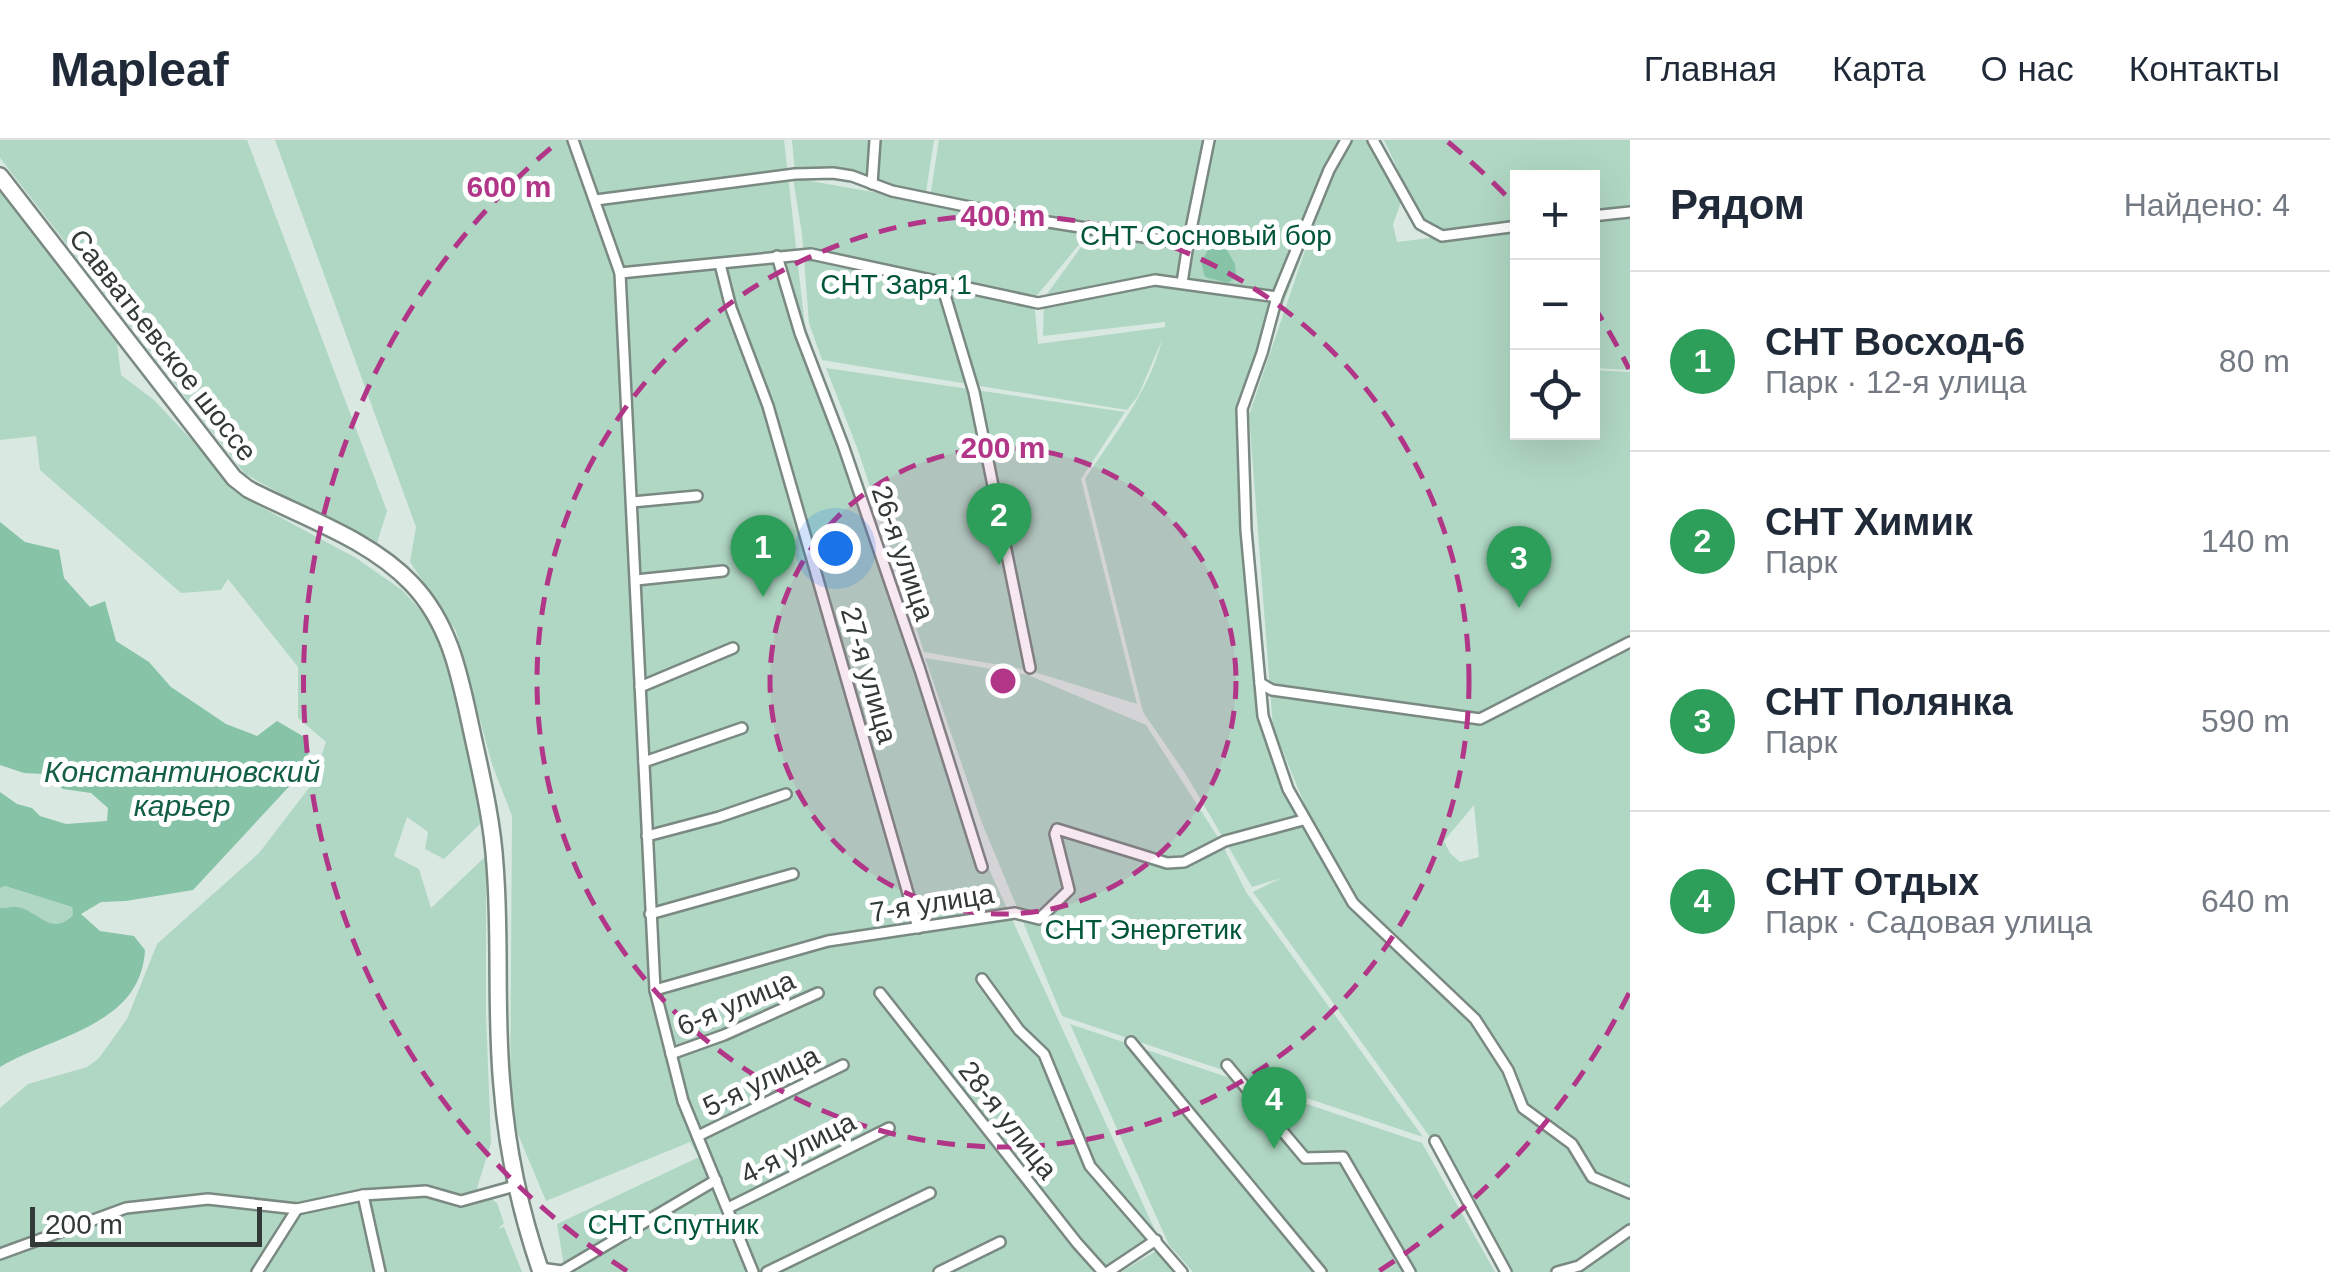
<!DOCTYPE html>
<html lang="ru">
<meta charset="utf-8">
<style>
:root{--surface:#fff;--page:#f2f2f3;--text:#1f2937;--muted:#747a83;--line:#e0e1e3;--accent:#ea580c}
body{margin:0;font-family:Helvetica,sans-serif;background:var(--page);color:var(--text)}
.controls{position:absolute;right:30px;top:30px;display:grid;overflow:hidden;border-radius:0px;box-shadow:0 10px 40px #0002}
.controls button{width:90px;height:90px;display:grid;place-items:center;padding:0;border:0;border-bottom:2px solid var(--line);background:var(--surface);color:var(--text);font:50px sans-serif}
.scale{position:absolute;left:30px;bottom:25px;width:232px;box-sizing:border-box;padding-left:10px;border:5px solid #333936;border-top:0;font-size:28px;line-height:35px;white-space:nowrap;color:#333936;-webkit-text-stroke:8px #fff;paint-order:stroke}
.you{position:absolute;left:835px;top:408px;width:35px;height:35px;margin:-25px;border:8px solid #fff;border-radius:50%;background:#1a73e8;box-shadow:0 0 0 15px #1a73e833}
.badge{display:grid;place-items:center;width:65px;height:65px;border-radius:50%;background:var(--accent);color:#fff;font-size:32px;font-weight:700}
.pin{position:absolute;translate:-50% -82px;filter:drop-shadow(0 2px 5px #0008)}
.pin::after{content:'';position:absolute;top:52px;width:35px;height:30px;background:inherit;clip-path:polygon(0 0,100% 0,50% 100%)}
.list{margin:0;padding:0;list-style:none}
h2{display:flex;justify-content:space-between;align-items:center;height:130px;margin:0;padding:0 40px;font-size:42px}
h2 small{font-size:32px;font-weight:400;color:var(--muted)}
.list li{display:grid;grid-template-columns:65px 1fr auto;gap:30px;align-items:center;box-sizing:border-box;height:180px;padding:0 40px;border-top:2px solid var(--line)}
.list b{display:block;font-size:38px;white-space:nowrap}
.list p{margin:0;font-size:32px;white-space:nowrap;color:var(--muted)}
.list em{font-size:32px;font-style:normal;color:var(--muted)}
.icon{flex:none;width:55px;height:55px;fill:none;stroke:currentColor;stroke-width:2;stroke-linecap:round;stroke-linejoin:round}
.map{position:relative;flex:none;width:1630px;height:1132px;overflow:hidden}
header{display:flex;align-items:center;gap:60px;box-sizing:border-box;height:140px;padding:0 50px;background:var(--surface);border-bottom:2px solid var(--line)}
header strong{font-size:48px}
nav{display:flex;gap:55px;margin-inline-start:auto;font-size:35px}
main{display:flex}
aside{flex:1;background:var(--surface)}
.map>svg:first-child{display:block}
.green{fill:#b0d7c4;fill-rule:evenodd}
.water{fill:#86c3a7}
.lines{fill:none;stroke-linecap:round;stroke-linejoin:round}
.street-casing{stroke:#7a8981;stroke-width:14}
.primary-casing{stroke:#7a8981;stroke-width:20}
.street{stroke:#fff;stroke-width:9}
.primary{stroke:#fff;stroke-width:15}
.ring{fill:none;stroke:#b13687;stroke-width:5;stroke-dasharray:18 12}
.labels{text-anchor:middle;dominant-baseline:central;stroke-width:10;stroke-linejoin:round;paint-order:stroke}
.park-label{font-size:28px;fill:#00553b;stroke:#fff}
.street-label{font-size:28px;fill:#333936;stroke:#fff}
.water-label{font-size:30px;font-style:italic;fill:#135f44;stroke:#fff}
.centre{fill:#b13687;stroke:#fff;stroke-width:5}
.ring-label{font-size:30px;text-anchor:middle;font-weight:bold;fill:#b13687;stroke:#fff;stroke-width:10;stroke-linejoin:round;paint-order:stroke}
</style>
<header>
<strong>Mapleaf</strong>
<nav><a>Главная</a><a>Карта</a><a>О нас</a><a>Контакты</a></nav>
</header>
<main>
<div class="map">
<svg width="1630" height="1132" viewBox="0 0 1630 1132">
<rect width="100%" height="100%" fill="#d9e9e1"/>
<g class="green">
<path d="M0,0H247L387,371L376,406L245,334L0,18Z"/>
<path d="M275,0H784L805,187L988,727L1159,1099L1092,1132H565L557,1084L699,1017L690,1002L546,1061L510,975L512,676L492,624L456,491L410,422L416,387Z"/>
<path d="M792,0H934L926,52L795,34Z"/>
<path d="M939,0H1380L1405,50L1393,85L1397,102L1430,98L1384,0H1630V230L1593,228L1592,38H1518V292H1592L1593,230L1630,232V1132H1503L1430,997L1253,752L1281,738L1252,747L1185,633L1143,572L1085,339C1114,295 1149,252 1162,200L1138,256L1127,270L822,220L809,183L802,94L793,38L1091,90L1034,159L1038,204L1165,187V182L1043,196L1044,158L1095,88L930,57ZM1316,78L1249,275L1273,588L1326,716L1323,717L1259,580L1244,267ZM1474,665L1479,717L1460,722L1450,713L1444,701Z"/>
<path d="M0,48L117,203L121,235L154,260L248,360L356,418L402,450L433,484L457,559L481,683L444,719L425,709L428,692L407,677L394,716L419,729L431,768L486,716V874L491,1003L477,1048L497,1063L504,1083L498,1089L504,1087L522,1132H0V968L28,944L87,927L99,918L127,879L157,804L259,713L312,644L326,602L298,578V527L228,439L221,450L181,453L40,330L36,296L0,300Z"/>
<path d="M826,228L1125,272L1081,339L1137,564L1028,530L924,512L858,310Z"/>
<path d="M925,518L1028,535L1146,585L1221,702L1246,752L1423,997L1062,876L982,683Z"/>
<path d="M5,746L72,767L73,775C52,797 38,771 18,767C12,766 6,768 0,768V748Z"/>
<path d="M1070,884L1422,1003L1495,1132H1193L1169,1105Z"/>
<path d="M1161,1108L1182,1132H1121Z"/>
</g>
<g class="water">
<path d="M1215,107L1227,110L1235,124L1236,137L1228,143L1205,137L1201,122L1208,110Z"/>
<path d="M0,382L25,402L59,410L64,438L90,467L105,461L116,501L149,522L171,547L226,584L257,596L277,581L306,598L310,624L193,750L126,761L101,762L81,774L100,791L134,796L145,810C141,886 54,895 0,927V768C6,768 12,766 18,767C38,771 52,797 73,775L72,767L5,746L0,748V652L17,664L32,668L40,676L66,684L107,681L108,668L91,653L63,649L43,634L24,633L0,625Z"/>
</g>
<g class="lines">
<defs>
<g id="street">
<path d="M573,0L620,133L655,850L683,961L753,1132"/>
<path d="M1346,0L1329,30L1277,157L1262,213L1242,269L1246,390L1263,576L1288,649L1353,763L1475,879L1508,930L1523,968L1572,1004L1592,1037L1630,1053"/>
<path d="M1373,0L1420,84L1442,96L1518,86"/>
<path d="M872,44L875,0"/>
<path d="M596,60L795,34L833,33L852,36L892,51L1023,78L1188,104L1182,143"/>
<path d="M1592,76L1630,72"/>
<path d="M1188,104L1209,0"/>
<path d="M777,116L800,193L843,305L920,530L982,727"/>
<path d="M720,124L731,168L768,266L918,788"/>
<path d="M620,133L811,114L1038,163L1155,140L1277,157"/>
<path d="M941,142L974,252L1030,528"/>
<path d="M632,362L697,356"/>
<path d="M636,440L723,431"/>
<path d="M1260,543L1272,550L1480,579L1630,502"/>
<path d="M640,547L733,508"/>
<path d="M644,622L742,588"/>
<path d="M647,696L719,677L786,654"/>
<path d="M650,774L793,734"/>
<path d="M982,839L1019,890L1044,914L1090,1026L1182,1132"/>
<path d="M655,850L828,801L1015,773L1039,779L1069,750L1055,694L1057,689L1167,723L1184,722L1225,701L1303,680"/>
<path d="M880,853L1077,1103L1103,1132"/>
<path d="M1131,902L1321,1132"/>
<path d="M671,914L724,895L818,853"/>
<path d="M1227,925L1305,1018L1343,1017L1410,1132"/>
<path d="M698,996L843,925"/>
<path d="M1435,1001L1506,1132"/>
<path d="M363,1055L380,1132"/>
<path d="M728,1068L889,988"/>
<path d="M0,1114L126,1068L208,1059L297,1069L363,1055L426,1051L461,1061L515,1046"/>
<path d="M540,1128L562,1131L716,1040"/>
<path d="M257,1132L297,1069"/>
<path d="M767,1132L930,1053"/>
<path d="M939,1132L1000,1102"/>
<path d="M1108,1132L1156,1100"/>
<path d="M1557,1132L1579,1126L1630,1090"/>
</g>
<path id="primary" d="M0,36L234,338L248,349C302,377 370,399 412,444C449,483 459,532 470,583C480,630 492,677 495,725C501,799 495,873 502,946C507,1011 520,1071 541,1132"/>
</defs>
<use href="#street" class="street-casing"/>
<use href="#primary" class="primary-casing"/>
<use href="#street" class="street"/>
<use href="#primary" class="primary"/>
</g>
<circle cx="1003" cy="541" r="233" fill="#b13687" fill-opacity=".12"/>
<g class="ring">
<circle cx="1003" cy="541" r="233"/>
<circle cx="1003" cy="541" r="466"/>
<path d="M1629 853A699 699 0 0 1 1379 1131M627 1131A699 699 0 0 1 558 2M1448 2A699 699 0 0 1 1514 64M1593 165A699 699 0 0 1 1629 229"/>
</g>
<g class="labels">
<g class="park-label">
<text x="1206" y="95">СНТ Сосновый бор</text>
<text x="896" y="144">СНТ Заря 1</text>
<text x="1143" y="789">СНТ Энергетик</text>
<text x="673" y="1084">СНТ Спутник</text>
</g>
<g class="street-label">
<text transform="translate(163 205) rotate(52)">Савватьевское шоссе</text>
<text transform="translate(903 413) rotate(71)">26-я улица</text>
<text transform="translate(869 535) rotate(74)">27-я улица</text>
<text transform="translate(932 763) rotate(-9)">7-я улица</text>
<text transform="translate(736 863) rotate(-23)">6-я улица</text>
<text transform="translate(761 941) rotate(-26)">5-я улица</text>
<text transform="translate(1008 980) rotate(52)">28-я улица</text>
<text transform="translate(798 1008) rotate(-27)">4-я улица</text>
</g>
<g class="water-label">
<text x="182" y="631">Константиновский<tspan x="182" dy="34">карьер</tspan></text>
</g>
</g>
<circle cx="1003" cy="541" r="15" class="centre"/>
<g class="ring-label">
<text x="509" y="57">600 m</text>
<text x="1003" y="86">400 m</text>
<text x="1003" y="318">200 m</text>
</g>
</svg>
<div class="controls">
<button>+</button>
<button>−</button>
<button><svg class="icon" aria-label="locate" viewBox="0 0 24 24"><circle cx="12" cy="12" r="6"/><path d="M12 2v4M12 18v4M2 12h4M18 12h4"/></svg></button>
</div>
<div class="scale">200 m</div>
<div class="you"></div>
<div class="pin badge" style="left:763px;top:457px;background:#2e9e5b">1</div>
<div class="pin badge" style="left:999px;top:425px;background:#2e9e5b">2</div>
<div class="pin badge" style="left:1519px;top:468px;background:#2e9e5b">3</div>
<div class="pin badge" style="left:1274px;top:1009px;background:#2e9e5b">4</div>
</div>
<aside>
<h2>Рядом<small>Найдено: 4</small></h2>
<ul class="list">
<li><span class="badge" style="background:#2e9e5b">1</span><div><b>СНТ Восход-6</b><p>Парк · 12-я улица</p></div><em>80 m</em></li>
<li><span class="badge" style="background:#2e9e5b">2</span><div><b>СНТ Химик</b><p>Парк</p></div><em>140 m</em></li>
<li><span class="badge" style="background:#2e9e5b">3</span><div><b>СНТ Полянка</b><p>Парк</p></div><em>590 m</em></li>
<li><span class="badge" style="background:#2e9e5b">4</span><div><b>СНТ Отдых</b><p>Парк · Садовая улица</p></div><em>640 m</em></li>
</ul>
</aside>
</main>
